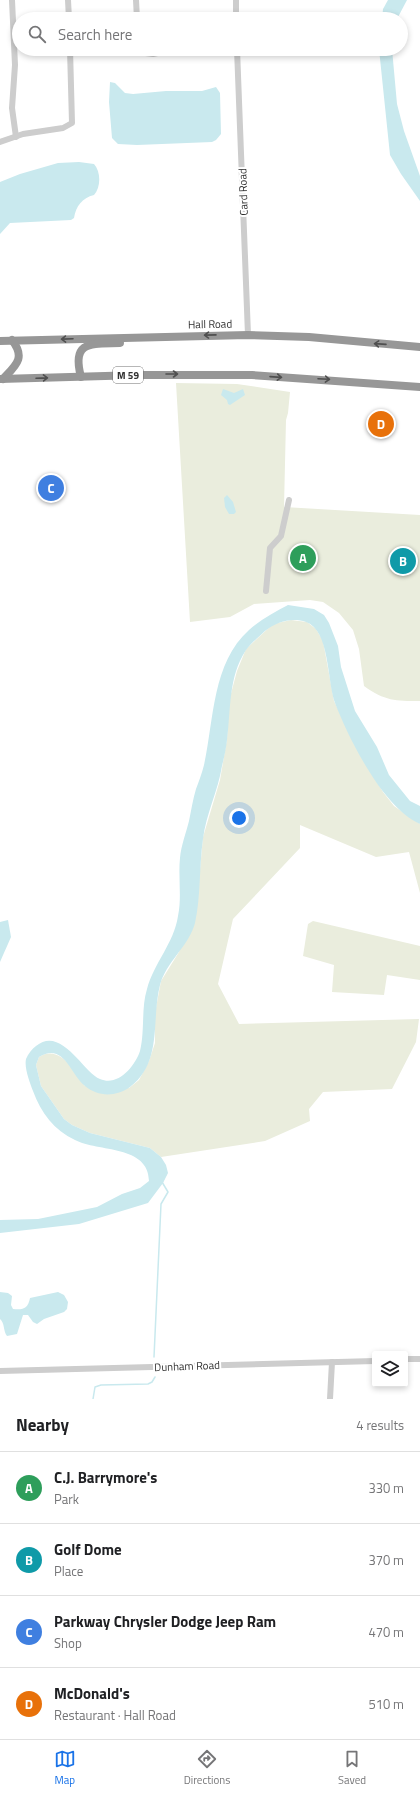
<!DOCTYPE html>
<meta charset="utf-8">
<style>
:root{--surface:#fff;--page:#f2f2f2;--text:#202124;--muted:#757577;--line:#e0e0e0;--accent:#1a73e8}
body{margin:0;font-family:"Titillium Web",sans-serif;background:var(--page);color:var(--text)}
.controls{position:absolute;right:12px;bottom:12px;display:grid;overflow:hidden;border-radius:4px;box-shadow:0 2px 6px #0003}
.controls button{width:36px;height:36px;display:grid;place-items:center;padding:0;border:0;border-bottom:1px solid var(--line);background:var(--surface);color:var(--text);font:20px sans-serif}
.you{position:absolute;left:239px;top:818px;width:14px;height:14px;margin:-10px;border:3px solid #fff;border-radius:50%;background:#1a73e8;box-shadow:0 0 0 6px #1a73e833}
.badge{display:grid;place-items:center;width:26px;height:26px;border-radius:50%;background:var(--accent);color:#fff;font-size:13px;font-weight:700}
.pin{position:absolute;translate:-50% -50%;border:2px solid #fff;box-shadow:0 1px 4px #0006}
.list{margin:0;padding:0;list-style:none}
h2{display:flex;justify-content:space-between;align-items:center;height:52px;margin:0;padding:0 16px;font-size:17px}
h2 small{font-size:13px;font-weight:400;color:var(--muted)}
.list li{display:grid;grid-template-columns:26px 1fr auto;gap:12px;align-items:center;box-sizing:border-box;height:72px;padding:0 16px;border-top:1px solid var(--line)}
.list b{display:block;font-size:15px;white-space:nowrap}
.list p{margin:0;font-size:13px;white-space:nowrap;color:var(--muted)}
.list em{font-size:13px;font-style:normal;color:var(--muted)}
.icon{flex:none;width:22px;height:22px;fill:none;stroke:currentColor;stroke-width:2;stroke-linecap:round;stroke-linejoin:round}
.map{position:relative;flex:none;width:420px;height:1399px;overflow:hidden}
.search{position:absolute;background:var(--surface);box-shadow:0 2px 6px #0003;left:12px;right:12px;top:12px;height:44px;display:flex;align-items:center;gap:10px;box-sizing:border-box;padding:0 14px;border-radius:22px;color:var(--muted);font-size:15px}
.sheet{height:340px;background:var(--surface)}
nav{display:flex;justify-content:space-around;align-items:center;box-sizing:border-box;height:56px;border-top:1px solid var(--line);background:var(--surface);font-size:11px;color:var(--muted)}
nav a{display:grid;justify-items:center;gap:2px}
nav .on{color:var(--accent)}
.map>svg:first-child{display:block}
.green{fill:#eaeddd}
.water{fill:#c9e9ee}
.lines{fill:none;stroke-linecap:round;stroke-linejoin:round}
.stream{stroke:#c9e9ee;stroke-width:1.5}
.minor{stroke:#cdcdcd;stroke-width:6}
.highway{stroke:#979797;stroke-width:8}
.oneway{stroke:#4f4f4f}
.labels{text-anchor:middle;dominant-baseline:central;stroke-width:4;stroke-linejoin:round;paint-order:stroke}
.shield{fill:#fff;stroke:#6e6e6e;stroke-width:1}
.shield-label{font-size:10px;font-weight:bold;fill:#303030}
.street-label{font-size:11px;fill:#303030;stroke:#fff}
</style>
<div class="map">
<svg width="420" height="1399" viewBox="0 0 420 1399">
<rect width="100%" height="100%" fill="#fff"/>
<g class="green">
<path d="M176,383L237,384L290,392L288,413L286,420L284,507L420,515V701C395,701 385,701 364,686L359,649L353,630L339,613L323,602L310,600L254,604L230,617L190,622Z"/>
<path d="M291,620L307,622L316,629L323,641L334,701L362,758L383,792L394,806L420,824V893L409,852L376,857L300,825V848L233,919L218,984L239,1024L419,1019L416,1042L392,1089L323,1092L309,1109L310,1121L265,1141L161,1157L150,1148L90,1133L72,1125L64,1119L41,1086L36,1065L39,1057C60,1044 74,1071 85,1086L129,1088L139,1080L149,1061L155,1043V1013L161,981L179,952L200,870L203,837L220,780L227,739L229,701L237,671L246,649L260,636L273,624Z"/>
<path d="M313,921L420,946V980L387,975L384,995L332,992L334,965L303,956L308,924Z"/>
</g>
<g class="water">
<path d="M388,0H407L397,19H382L383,9Z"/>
<path d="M379,49H392L397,104L404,131L420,176V201L401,174L390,155Z"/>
<path d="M110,82L115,83L125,93L133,94L166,91H202L216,87L220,93L221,134L216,140L212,142L137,145L118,144L112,138L109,102Z"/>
<path d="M79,162L94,164C101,172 101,187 94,195C82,198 76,206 74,218L71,220L10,223L0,234V182L20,174L58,163Z"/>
<path d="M223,389L234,393L243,389L245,395L230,405L228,404L227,400L221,395Z"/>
<path d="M227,495L233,502L236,512L234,514H229L225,507L224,498Z"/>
<path d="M288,605L314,609L324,615L329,623L338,646L341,667L355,711L377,747L389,775L410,801L420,806V824C383,808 349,739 335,703C327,682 330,630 306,622C292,617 276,622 265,631C259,637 251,643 246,650C228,677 231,710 227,740C226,749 224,758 222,766C218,791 206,814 203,839C199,867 201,896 195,923C189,946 166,962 160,985C151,1020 163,1062 130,1087C116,1097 98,1097 85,1086C70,1074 64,1042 39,1057L36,1065L41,1086L64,1119L72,1125L90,1133L150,1148L161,1157L166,1165L168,1173L163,1183L148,1203L79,1224L0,1233V1220L38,1219L97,1207L122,1194L140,1188L149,1181C149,1145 98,1152 75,1140C54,1130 41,1113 33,1091C30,1083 24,1068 26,1059C28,1054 32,1049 36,1046C61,1025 83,1072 100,1079C118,1087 135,1066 140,1051C145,1031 141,1008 147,989C154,963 174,943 178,916C182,897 178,877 180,858C181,846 186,833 189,821C191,811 193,799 196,789C199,781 202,773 204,765C214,720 212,663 249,630C261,619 275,612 288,605Z"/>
<path d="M8,920L11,937L0,962V922Z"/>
<path d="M0,1292L8,1293L12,1296L11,1305L13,1309C23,1310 28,1309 30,1298L58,1292L64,1295L68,1302L67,1309L64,1312L44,1319L37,1324L33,1322L28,1315H23L17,1334L7,1336C3,1331 5,1323 0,1319Z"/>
</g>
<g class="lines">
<g class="stream">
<path d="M154,1357L161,1204L168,1192L162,1182"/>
<path d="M93,1399L95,1387L101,1385L148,1384L152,1382L155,1377"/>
</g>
<g class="minor">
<path d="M12,0L15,65L12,108L16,137"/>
<path d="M68,0L69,19"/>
<path d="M136,0L137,19"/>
<path d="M236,0V19"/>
<path d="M138,49V52L153,54L175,49"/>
<path d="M237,49L248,335"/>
<path d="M0,142L23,134L63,128L72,123L70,49"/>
<path d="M266,591L270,548L281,536L289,500"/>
<path d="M405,1359H420"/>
<path d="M0,1371L375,1361"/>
<path d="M330,1399L332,1362"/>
</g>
<g class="highway">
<path d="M0,341L248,335L309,337L420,347"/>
<path d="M81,377C71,340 92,344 120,343"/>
<path d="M0,379L140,375H252L420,387"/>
<path d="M3,379C16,365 26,358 12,340"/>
</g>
</g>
<defs><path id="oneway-shaft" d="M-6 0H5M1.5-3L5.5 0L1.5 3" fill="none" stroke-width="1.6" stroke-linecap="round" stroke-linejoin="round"/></defs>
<g class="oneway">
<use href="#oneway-shaft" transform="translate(210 335) rotate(179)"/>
<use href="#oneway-shaft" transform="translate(67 339) rotate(178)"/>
<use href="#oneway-shaft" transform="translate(380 344) rotate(-176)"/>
<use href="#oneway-shaft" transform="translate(172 374)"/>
<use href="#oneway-shaft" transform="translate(276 377) rotate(4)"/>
<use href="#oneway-shaft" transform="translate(42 378) rotate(-2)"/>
<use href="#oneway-shaft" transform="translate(324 379) rotate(3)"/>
</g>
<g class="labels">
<rect class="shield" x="113" y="367" width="30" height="16" rx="3"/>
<g class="shield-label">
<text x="128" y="375">M 59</text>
</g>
<g class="street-label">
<text transform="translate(243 192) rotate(-92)">Card Road</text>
<text transform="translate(210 324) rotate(-1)">Hall Road</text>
<text transform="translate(187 1366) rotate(-2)">Dunham Road</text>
</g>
</g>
</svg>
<div class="controls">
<button><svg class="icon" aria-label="layers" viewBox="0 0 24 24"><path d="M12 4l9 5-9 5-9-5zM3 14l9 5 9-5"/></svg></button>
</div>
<div class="you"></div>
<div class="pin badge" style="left:303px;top:558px;background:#2e9e5b">A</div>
<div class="pin badge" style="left:403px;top:561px;background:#0f9aa8">B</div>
<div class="pin badge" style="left:51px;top:488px;background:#3f7fe0">C</div>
<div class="pin badge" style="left:381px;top:424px;background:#e8710a">D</div>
<div class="search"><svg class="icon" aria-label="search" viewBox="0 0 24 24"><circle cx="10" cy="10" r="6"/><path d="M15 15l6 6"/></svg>Search here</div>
</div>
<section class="sheet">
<h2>Nearby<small>4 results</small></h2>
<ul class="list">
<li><span class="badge" style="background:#2e9e5b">A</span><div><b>C.J. Barrymore's</b><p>Park</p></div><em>330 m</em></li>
<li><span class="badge" style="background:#0f9aa8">B</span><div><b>Golf Dome</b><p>Place</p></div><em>370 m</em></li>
<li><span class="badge" style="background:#3f7fe0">C</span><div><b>Parkway Chrysler Dodge Jeep Ram</b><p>Shop</p></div><em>470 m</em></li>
<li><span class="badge" style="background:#e8710a">D</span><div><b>McDonald's</b><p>Restaurant · Hall Road</p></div><em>510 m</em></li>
</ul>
</section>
<nav>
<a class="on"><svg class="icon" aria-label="map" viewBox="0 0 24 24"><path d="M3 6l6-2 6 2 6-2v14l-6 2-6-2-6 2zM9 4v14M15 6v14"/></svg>Map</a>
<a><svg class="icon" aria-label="directions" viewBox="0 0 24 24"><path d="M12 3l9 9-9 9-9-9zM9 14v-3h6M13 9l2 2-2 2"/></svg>Directions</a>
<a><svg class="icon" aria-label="saved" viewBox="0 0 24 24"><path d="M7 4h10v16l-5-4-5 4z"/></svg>Saved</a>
</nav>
